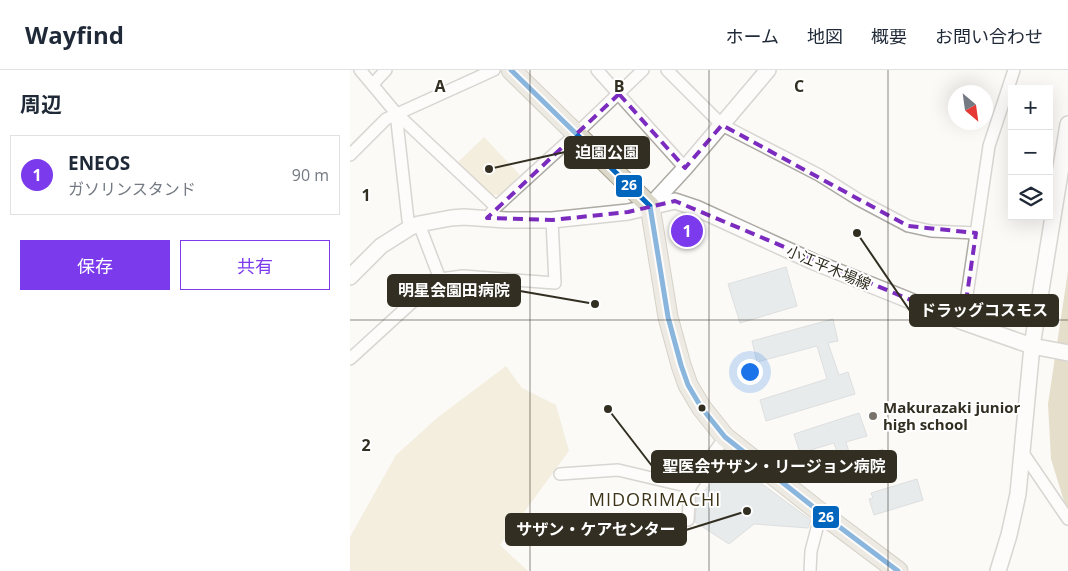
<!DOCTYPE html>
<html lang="ja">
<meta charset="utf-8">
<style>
:root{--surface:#fff;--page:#f2f2f3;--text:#1f2937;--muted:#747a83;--line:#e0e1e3;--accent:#7c3aed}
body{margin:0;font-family:"Open Sans","Noto Sans JP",sans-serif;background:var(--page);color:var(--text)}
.controls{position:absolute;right:15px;top:15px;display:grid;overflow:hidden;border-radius:0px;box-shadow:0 5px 20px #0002}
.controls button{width:45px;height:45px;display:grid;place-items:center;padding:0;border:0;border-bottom:1px solid var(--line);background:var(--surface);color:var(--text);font:25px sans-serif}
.compass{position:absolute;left:598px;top:15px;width:45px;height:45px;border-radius:50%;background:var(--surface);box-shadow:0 5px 20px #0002;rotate:151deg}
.you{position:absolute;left:399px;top:301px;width:18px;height:18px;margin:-12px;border:4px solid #fff;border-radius:50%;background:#1a73e8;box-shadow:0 0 0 8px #1a73e833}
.badge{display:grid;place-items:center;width:32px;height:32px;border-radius:50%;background:var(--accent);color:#fff;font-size:16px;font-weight:700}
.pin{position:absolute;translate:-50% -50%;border:2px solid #fff;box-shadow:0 1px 5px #0006}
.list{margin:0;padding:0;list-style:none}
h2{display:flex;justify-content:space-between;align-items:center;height:65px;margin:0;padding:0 20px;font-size:21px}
h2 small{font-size:16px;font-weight:400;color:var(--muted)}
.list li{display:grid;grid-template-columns:32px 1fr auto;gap:15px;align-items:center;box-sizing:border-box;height:80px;margin:0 10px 10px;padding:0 10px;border:1px solid var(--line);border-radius:0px}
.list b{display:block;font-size:19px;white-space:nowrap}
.list p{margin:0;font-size:16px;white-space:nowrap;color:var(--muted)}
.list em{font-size:16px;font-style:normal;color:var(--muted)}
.actions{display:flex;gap:10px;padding:15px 20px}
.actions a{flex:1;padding:11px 0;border:1px solid var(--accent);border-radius:0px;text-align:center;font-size:18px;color:var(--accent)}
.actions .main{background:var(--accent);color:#fff}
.icon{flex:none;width:28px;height:28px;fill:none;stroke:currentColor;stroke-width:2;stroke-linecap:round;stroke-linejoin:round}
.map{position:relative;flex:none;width:718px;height:501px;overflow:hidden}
header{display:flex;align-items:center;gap:30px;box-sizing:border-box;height:70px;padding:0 25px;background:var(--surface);border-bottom:1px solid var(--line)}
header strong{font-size:24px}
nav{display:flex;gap:28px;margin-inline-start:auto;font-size:18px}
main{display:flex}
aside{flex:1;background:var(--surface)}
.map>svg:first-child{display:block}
.green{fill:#ebe0c2}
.water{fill:#cabc94}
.building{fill:#cedade;stroke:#b8bebf}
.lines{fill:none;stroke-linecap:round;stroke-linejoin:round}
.minor-casing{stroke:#adaaa3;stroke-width:14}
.tertiary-casing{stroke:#adaaa3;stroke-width:18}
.trunk-casing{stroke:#a7a18d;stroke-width:21}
.minor{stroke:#fffefe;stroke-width:11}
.tertiary{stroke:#fffefe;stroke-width:15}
.trunk{stroke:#dcd8ca;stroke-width:19}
.bus-1-casing{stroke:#fff;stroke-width:9}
.bus-1{stroke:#0065bd;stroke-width:5}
.marked{fill:none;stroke:#7b2cbf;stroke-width:4;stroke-dasharray:10 6;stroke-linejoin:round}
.grid{fill:none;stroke:#322e21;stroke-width:1;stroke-opacity:0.55}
.bus-dot{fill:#322e21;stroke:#fff;stroke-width:2}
.poi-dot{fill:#79756c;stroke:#fff;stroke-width:2}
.labels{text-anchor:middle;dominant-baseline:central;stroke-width:4;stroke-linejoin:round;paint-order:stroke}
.street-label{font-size:15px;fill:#322e21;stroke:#fff}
.poi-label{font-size:15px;font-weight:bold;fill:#322e21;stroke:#fff;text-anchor:start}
.quarter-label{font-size:18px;letter-spacing:1px;fill:#3e3519;stroke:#fff}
.grid-label{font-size:16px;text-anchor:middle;font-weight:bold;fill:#322e21;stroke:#fff;stroke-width:4;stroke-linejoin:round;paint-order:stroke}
.leader{fill:none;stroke:#322e21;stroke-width:2}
.callout-dot{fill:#322e21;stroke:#fff;stroke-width:2}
.callout{fill:#322e21;stroke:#322e21;stroke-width:2}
.callout-label{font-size:16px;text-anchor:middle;font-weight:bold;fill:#fff}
.line-badge{stroke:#fff;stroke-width:2}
.badge-label{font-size:14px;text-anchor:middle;font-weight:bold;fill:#fff}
</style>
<header>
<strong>Wayfind</strong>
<nav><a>ホーム</a><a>地図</a><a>概要</a><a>お問い合わせ</a></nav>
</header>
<main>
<aside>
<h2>周辺<small></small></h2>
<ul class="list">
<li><span class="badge">1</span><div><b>ENEOS</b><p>ガソリンスタンド</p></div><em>90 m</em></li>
</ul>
<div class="actions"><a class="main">保存</a><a>共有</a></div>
</aside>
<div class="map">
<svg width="718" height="501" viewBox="0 0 718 501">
<rect width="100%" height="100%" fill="#fcfaf7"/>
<g class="green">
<path d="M134,67L170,105L150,125H140L108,92Z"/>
<path d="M156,296L172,318L206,335L219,381L150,475L178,501H0V467L46,385L87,348Z"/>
</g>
<path class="water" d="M718,201V438L714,431L701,389L698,334Z"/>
<g class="building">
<path d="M436,197L447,236L390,253L378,214Z"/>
<path d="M483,249L488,271L478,273L489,305L498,302L505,324L416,351L410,330L477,309L467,276L407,292L402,271Z"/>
<path d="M509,343L517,366L496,372L501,389L533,379L539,399L491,413L486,397L491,395L484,373L450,383L444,364Z"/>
<path d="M382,392L461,450L458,458L404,454L379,474L345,452L347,428Z"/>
<path d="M567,409L573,430L524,445L519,429L523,428L521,423Z"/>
</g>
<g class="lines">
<defs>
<g id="minor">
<path d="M10,0L46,43L146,137"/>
<path d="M247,0L335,98"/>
<path d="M317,0L372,55L469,105L509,130L558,156L581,161L626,163"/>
<path d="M23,14L36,0"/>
<path d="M46,43L58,150L61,157"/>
<path d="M0,85L36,49L144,0"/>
<path d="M137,148L146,137L226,64L293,0"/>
<path d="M69,154L90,209"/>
<path d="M613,252L639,76L664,0"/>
<path d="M0,289L81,215L90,209L113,206L205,213L202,150"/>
<path d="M673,383L718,449"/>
<path d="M210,404L268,400L340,417"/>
<path d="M338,450L340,417L375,367"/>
<path d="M460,501L461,481L471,443"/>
</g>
<g id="tertiary">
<path d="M300,136L335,98L418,0"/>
<path d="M0,207L31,176L61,157L69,154L101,148L114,147L156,150H202L278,142L325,131L346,138L464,192L613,252L682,276L718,283"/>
<path d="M648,501L659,465L668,424L682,276L718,54"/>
</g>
<path id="trunk" d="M161,0L300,136L318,247L331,295L338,315L351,337L375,367L471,443L548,501"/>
</defs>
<use href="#minor" class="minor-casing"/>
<use href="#tertiary" class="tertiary-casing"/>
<use href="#trunk" class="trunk-casing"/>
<use href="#minor" class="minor"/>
<use href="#tertiary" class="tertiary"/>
<use href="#trunk" class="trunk"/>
<defs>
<path id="bus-1" d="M161,0L300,136L318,247L331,295L338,315L351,337L375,367L471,443L548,501"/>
</defs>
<use href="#bus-1" class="bus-1-casing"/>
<use href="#bus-1" class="bus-1"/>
</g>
<path d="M0 0H718V501H0ZM269,24L335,98L372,55L558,156L626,163L613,252L325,131L278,142L202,150L137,148Z" fill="#fcfaf7" fill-opacity=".55" fill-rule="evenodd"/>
<path class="marked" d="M269,24L335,98L372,55L558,156L626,163L613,252L325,131L278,142L202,150L137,148Z"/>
<path class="grid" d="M180,0V501M359,0V501M538,0V501M0,250H718"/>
<circle class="bus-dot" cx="352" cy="338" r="4.5"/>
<circle class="poi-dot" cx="523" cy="346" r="5"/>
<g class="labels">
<g class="street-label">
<text transform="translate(479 197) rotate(23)">小江平木場線</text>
</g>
<g class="poi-label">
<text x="533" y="337">Makurazaki junior<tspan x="533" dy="17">high school</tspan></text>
</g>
<g class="quarter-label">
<text x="305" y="429">MIDORIMACHI</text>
</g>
</g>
<g class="grid-label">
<text x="90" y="22">A</text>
<text x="269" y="22">B</text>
<text x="449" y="22">C</text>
<text x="16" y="131">1</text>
<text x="16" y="381">2</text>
</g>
<path class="leader" d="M139 99L215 82M245 234L170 221M507 163L560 241M258 339L302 396M397 441L336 460"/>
<g class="callout-dot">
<circle cx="139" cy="99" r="5"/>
<circle cx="245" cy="234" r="5"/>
<circle cx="507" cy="163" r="5"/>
<circle cx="258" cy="339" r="5"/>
<circle cx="397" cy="441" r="5"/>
</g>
<g class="callout">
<rect x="215" y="67" width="84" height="31" rx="5"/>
<rect x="38" y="205" width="132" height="31" rx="5"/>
<rect x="560" y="225" width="148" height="31" rx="5"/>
<rect x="302" y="381" width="244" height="31" rx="5"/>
<rect x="156" y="444" width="180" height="31" rx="5"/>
</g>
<g class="callout-label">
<text x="257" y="88">迫園公園</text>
<text x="104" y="226">明星会園田病院</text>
<text x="634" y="246">ドラッグコスモス</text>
<text x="424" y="402">聖医会サザン・リージョン病院</text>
<text x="246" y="465">サザン・ケアセンター</text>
</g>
<g class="line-badge">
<rect x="265" y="104" width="28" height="24" rx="5" fill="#0065bd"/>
<rect x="462" y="435" width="28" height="24" rx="5" fill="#0065bd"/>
</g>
<g class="badge-label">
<text x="279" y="120">26</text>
<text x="476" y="452">26</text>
</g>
</svg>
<div class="controls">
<button>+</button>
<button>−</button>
<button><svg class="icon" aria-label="layers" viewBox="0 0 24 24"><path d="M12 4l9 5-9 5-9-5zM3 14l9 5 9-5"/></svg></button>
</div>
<svg class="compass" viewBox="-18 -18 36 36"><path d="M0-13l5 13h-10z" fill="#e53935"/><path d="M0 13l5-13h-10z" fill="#747a83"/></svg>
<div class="you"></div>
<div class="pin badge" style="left:337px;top:161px">1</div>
</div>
</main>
